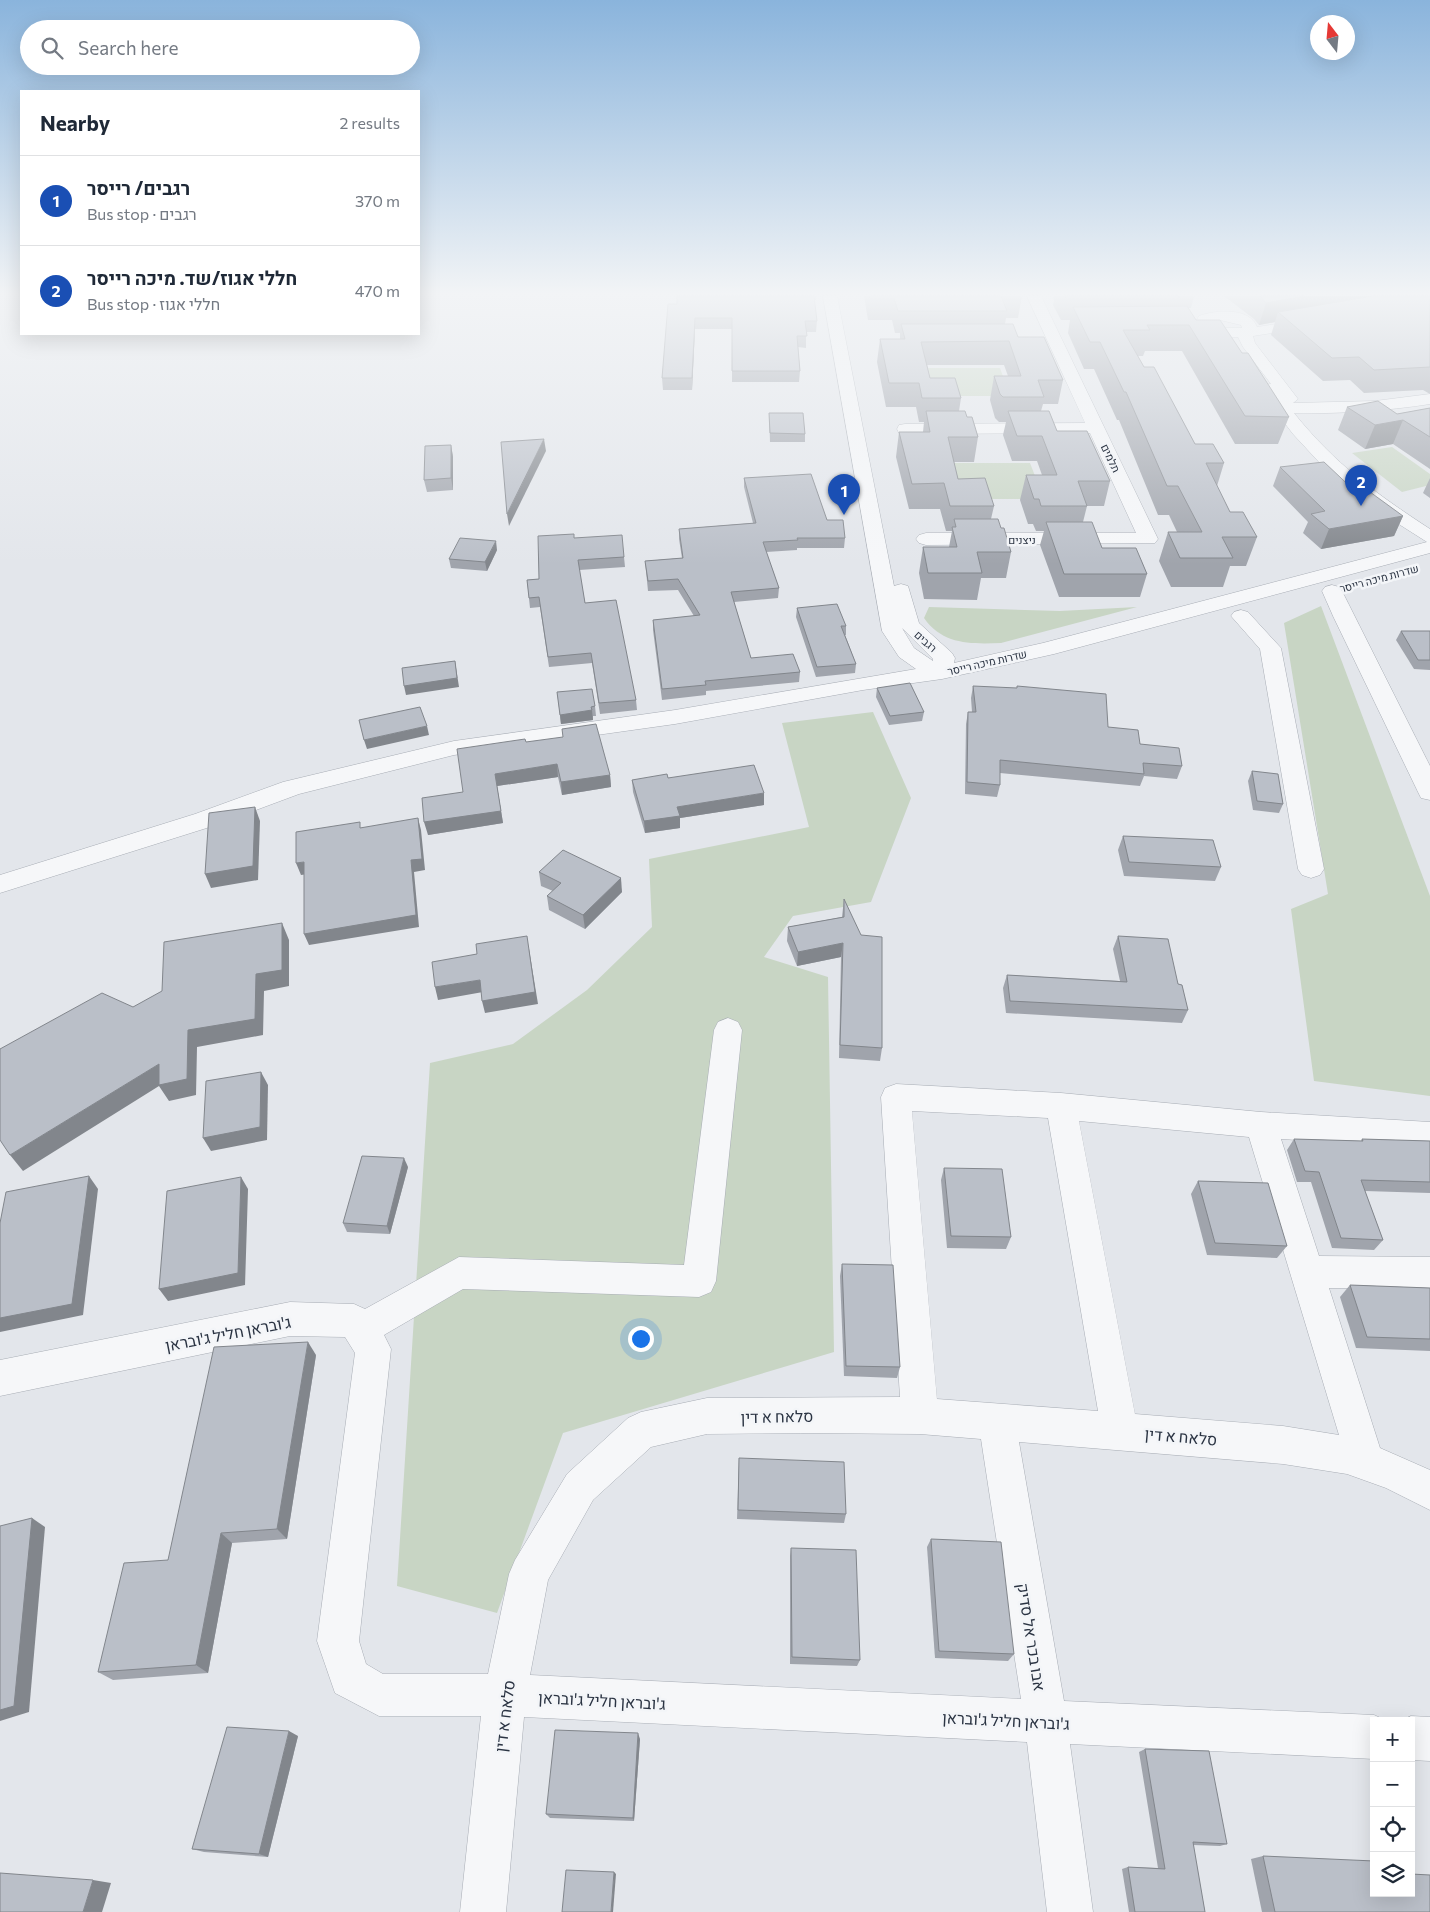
<!DOCTYPE html>
<meta charset="utf-8">
<style>
:root{--surface:#fff;--page:#f2f2f3;--text:#1f2937;--muted:#747a83;--line:#e0e1e3;--accent:#cd4a5f}
body{margin:0;font-family:Commissioner,Heebo,sans-serif;background:var(--page);color:var(--text)}
.controls{position:absolute;right:15px;bottom:15px;display:grid;overflow:hidden;border-radius:0px;box-shadow:0 5px 20px #0002}
.controls button{width:45px;height:45px;display:grid;place-items:center;padding:0;border:0;border-bottom:1px solid var(--line);background:var(--surface);color:var(--text);font:25px sans-serif}
.compass{position:absolute;left:1310px;top:15px;width:45px;height:45px;border-radius:50%;background:var(--surface);box-shadow:0 5px 20px #0002;rotate:344deg}
.you{position:absolute;left:640px;top:1338px;width:18px;height:18px;margin:-12px;border:4px solid #fff;border-radius:50%;background:#1a73e8;box-shadow:0 0 0 8px #1a73e833}
.badge{display:grid;place-items:center;width:32px;height:32px;border-radius:50%;background:var(--accent);color:#fff;font-size:16px;font-weight:700}
.pin{position:absolute;translate:-50% -41px;filter:drop-shadow(0 1px 2px #0008)}
.pin::after{content:'';position:absolute;top:26px;width:18px;height:15px;background:inherit;clip-path:polygon(0 0,100% 0,50% 100%)}
.list{margin:0;padding:0;list-style:none}
h2{display:flex;justify-content:space-between;align-items:center;height:65px;margin:0;padding:0 20px;font-size:21px}
h2 small{font-size:16px;font-weight:400;color:var(--muted)}
.list li{display:grid;grid-template-columns:32px 1fr auto;gap:15px;align-items:center;box-sizing:border-box;height:90px;padding:0 20px;border-top:1px solid var(--line)}
.list b{display:block;font-size:19px;white-space:nowrap}
.list p{margin:0;font-size:16px;white-space:nowrap;color:var(--muted)}
.list em{font-size:16px;font-style:normal;color:var(--muted)}
.icon{flex:none;width:28px;height:28px;fill:none;stroke:currentColor;stroke-width:2;stroke-linecap:round;stroke-linejoin:round}
.map{position:relative;flex:none;width:1430px;height:1912px;overflow:hidden}
.search{position:absolute;background:var(--surface);box-shadow:0 5px 20px #0002;left:20px;top:20px;width:400px;height:55px;display:flex;align-items:center;gap:12px;box-sizing:border-box;padding:0 18px;border-radius:28px;color:var(--muted);font-size:19px}
.panel{position:absolute;background:var(--surface);box-shadow:0 5px 20px #0002;left:20px;top:90px;width:400px;height:245px;border-radius:0px}
.map>svg:first-child{display:block}
.green{fill:#c8d5c4}
.lines{fill:none;stroke-linecap:round;stroke-linejoin:round}
.minor-casing{stroke:#a8adb5;stroke-width:1}
.minor{fill:#f6f7f9;fill-rule:evenodd}
.wall{fill:#a0a4ac}
.shaded-wall{fill:#82868c}
.building{fill:#babfc8;stroke:#82868c}
.labels{text-anchor:middle;dominant-baseline:central;stroke-width:5;stroke-linejoin:round;paint-order:stroke}
.far-street-label{font-size:11px;fill:#2b3443;stroke:#f3f5f8}
.near-street-label{font-size:16px;fill:#2b3443;stroke:#f3f5f8}
</style>
<div class="map">
<svg width="1430" height="1912" viewBox="0 0 1430 1912">
<rect width="100%" height="100%" fill="#e3e6eb"/>
<g class="green">
<path d="M928,368H1000L1010,396H935Z"/>
<path d="M1392,447L1430,474V485L1402,492L1352,453Z"/>
<path d="M953,463H1030L1044,499H962Z"/>
<path d="M1321,606L1430,896V1096L1314,1081L1291,909L1328,894L1284,623Z"/>
<path d="M929,607L1060,611L1137,607L1001,643C971,644 943,645 924,618Z"/>
<path d="M873,712L911,798L871,902L793,916L764,957L828,977L834,1352L563,1433L497,1613L397,1586L430,1063L513,1044L587,990L652,927L649,859L809,827L782,723Z"/>
</g>
<g class="lines">
<defs>
<g id="minor">
<path d="M823,296H837L894,586L901,584L908,586L919,623L952,653L955,658L954,663L1043,643L1427,542L1375,509L1330,474L1293,434L1258,388L1260,385L1271,384L1243,347L1238,337C1222,337 1205,337 1195,323L1199,316C1215,310 1250,307 1257,327L1311,319L1316,320L1318,323L1316,326L1253,336L1255,343L1298,399L1293,403L1375,401L1430,394V404C1385,411 1340,414 1294,413C1335,464 1375,493 1430,529V553L1054,654L942,679L863,690L675,724L454,755L299,794L213,826L0,893V875L195,814L283,782L454,741L675,710L916,669L899,657L882,631ZM1220,320L1241,325L1242,328H1222L1210,322ZM902,628L933,659V661L914,648Z"/>
<path d="M1027,296H1041L1158,539L1155,543L926,545L919,543L916,539L919,535L926,533H1136L1090,433L905,434L899,433L897,429L899,425L905,424L1085,423Z"/>
<path d="M1332,585L1339,587L1342,591L1430,766V800L1421,798L1418,792L1333,616L1322,591L1325,587Z"/>
<path d="M1241,610L1248,612L1281,648L1324,869L1320,875L1311,878L1302,875L1298,869L1260,649L1231,616L1234,612Z"/>
<path d="M728,1018L738,1022L742,1030L716,1281L711,1292L699,1297L463,1289L384,1335L391,1349L359,1641L366,1664L383,1674H488L509,1574L515,1560L567,1474L628,1418L641,1412L707,1398L900,1397L881,1097L885,1088L896,1084L1061,1093L1261,1112L1430,1122V1148L1281,1139L1319,1256L1430,1257V1289L1329,1288L1380,1448L1430,1470V1510L1386,1488L1347,1474L1283,1464L1019,1442L1064,1701L1374,1715L1387,1721H1374V1759L1070,1744L1093,1912H1047L1027,1742L524,1717L506,1912H460L481,1716H379L335,1693L317,1641L355,1353L345,1337L290,1336L0,1396V1360L290,1302L354,1304L365,1309L459,1257L684,1265L714,1030L718,1022ZM912,1111L1048,1118L1098,1411L937,1399ZM1079,1121L1249,1137L1339,1435L1283,1426L1135,1414ZM801,1433L920,1434L981,1439L1021,1699L530,1675L548,1580L593,1500L651,1447L707,1434Z"/>
<path d="M1411,1716L1430,1717V1761L1411,1760V1721H1401Z"/>
</g>
</defs>
<use href="#minor" class="minor-casing"/>
<use href="#minor" class="minor"/>
</g>
<g class="wall">
<path d="M677,296H816V300H814L817,321L816,332H806V348L798,347L800,371L799,382H732V329H695L692,390H663L662,378L677,304Z"/>
<path d="M864,296H1022L1018,318H1006L1005,324L1063,380L1058,404H1043L1041,411L1057,431L1110,481L1104,506H1087L1083,522L1102,548L1147,574L1140,597H1059L1040,545L1044,531H1036L1033,524H1028L1020,500L1026,475H1042L1037,461H1012L1003,435L1006,422H999L995,418L990,400L994,376H1008L1004,365H927L930,378L961,398L959,411L967,417L978,437L974,462H954L958,479L994,506L991,519L1001,528L1011,552L1006,578H981L977,600L924,599L919,573L923,547H949L952,531H946L940,509H909L896,457L899,432H923L924,422H919L916,407H886L877,362L880,339H900V333H895L892,320H868Z"/>
<path d="M1053,296H1194L1191,308H1188L1196,320L1242,353L1289,417L1278,444H1235L1182,351H1145L1143,356H1138L1144,367L1195,444L1224,463L1217,486L1230,512L1257,537L1246,566H1230L1223,587H1171L1159,561L1168,532H1177L1169,515H1158L1119,420H1117L1094,369H1084L1068,333L1070,320H1061L1053,305L1054,300Z"/>
<path d="M1224,296H1430V394L1423,390L1364,393L1350,380L1323,381L1271,335L1275,322L1259,325L1254,319Z"/>
<path d="M1347,407L1397,414L1430,408V469L1393,444L1365,449L1338,430Z"/>
<path d="M769,413L805,434V442H770Z"/>
<path d="M451,445L453,457V490L427,492L424,480Z"/>
<path d="M1280,467L1358,494L1403,516L1394,536L1321,549L1303,533L1308,522L1273,486Z"/>
<path d="M744,478L827,520L845,538L844,548H797V550L766,552L779,588L778,598L734,602L751,658L800,672L799,682L706,691V695L662,700L653,630V620L694,616L678,590L648,591L645,561L682,558L679,539V529L753,523L744,487Z"/>
<path d="M1430,478V498L1423,493Z"/>
<path d="M574,538L624,557L625,567L579,570L585,603L636,700L637,710L600,714L592,663L549,667L540,607L530,608L527,580L539,579Z"/>
<path d="M497,550L487,571L451,568L449,559Z"/>
<path d="M797,608L846,626V635H845L856,664L855,673L816,677L796,617Z"/>
<path d="M1401,631H1430V670L1414,669L1396,640Z"/>
<path d="M973,686L1108,727L1182,766L1177,779L1144,776L1140,786L1000,773V785L997,797L965,794L966,724L968,712H972L971,698Z"/>
<path d="M877,688L924,712L922,721L889,725L876,697Z"/>
<path d="M557,692L595,706L596,716H593V720L561,724Z"/>
<path d="M526,742L610,775L611,787L562,795L558,777L497,786L503,823L428,835L463,792Z"/>
<path d="M1252,771L1283,804L1279,813L1253,810L1248,781Z"/>
<path d="M668,778L764,805L680,818V828L645,833L633,792L632,780Z"/>
<path d="M1123,836L1221,867L1215,881L1124,876L1118,850Z"/>
<path d="M539,872L622,892L585,929L549,910L547,896L553,891L541,886Z"/>
<path d="M844,899L882,1048L880,1061L839,1058L841,957L797,966L787,941L788,927L842,917Z"/>
<path d="M1118,936L1178,984L1188,1010L1182,1023L1006,1013L1003,988L1007,975L1120,981L1113,949Z"/>
<path d="M1294,1139L1361,1141L1362,1139L1430,1141V1193L1365,1191L1383,1240L1374,1250L1332,1248L1311,1182H1297L1287,1150Z"/>
<path d="M408,1167L390,1234L347,1232L343,1223Z"/>
<path d="M944,1168L1011,1237L1006,1249L947,1248L941,1180Z"/>
<path d="M1198,1181L1287,1246L1277,1258L1207,1255L1191,1194Z"/>
<path d="M842,1264L900,1367L897,1378L844,1376L840,1276Z"/>
<path d="M1350,1285L1430,1288V1351L1356,1348L1340,1297Z"/>
<path d="M316,1355L287,1539L232,1543L208,1673L113,1680L98,1672L168,1560Z"/>
<path d="M739,1458L846,1514L844,1523L737,1519Z"/>
<path d="M931,1539L1014,1654L1008,1661L935,1658L927,1547Z"/>
<path d="M791,1548L860,1660L857,1666L790,1664V1556Z"/>
<path d="M298,1736L268,1857L204,1852L192,1849Z"/>
<path d="M640,1739L634,1821L550,1818L546,1814Z"/>
<path d="M1145,1749L1227,1844L1220,1846L1193,1845L1205,1912H1129L1122,1869L1128,1867L1158,1868L1139,1752Z"/>
<path d="M1263,1856L1430,1912H1262L1251,1859Z"/>
</g>
<g class="shaded-wall">
<path d="M1304,296H1427L1278,312L1275,322L1259,325L1266,303Z"/>
<path d="M695,318V329L692,390V378Z"/>
<path d="M1403,420L1393,444L1365,449L1375,425Z"/>
<path d="M544,439L546,451L509,526L507,514Z"/>
<path d="M451,445L453,457V490L451,478Z"/>
<path d="M1403,516L1394,536L1321,549L1329,529Z"/>
<path d="M496,541L497,550L487,571L485,562Z"/>
<path d="M455,661L459,687L406,695L404,686Z"/>
<path d="M592,710L593,720L561,724L560,715Z"/>
<path d="M427,726L429,735L367,749L364,740Z"/>
<path d="M557,764L558,777L497,786L503,823L428,835L424,822L495,774Z"/>
<path d="M610,775L611,787L562,795L561,782Z"/>
<path d="M764,793V805L680,818V828L645,833L644,821L677,807Z"/>
<path d="M255,807L260,821L258,880L211,888L205,874Z"/>
<path d="M418,818L421,830L425,870L414,872L419,927L309,945L304,934L411,860Z"/>
<path d="M304,862L308,874L301,875L296,863Z"/>
<path d="M621,878L622,892L585,929L583,915Z"/>
<path d="M282,923L289,940V986L264,991L263,1035L197,1047L196,1095L169,1101L159,1086L23,1171L10,1155L159,1064L188,1030L256,974Z"/>
<path d="M843,943L841,957L797,966L798,952Z"/>
<path d="M529,949L538,1004L485,1013L482,1001Z"/>
<path d="M480,980L483,992L438,1000L435,987Z"/>
<path d="M261,1072L268,1085L267,1140L211,1151L203,1138Z"/>
<path d="M404,1158L408,1167L390,1234L387,1226Z"/>
<path d="M89,1176L98,1189L83,1315L0,1332V1318Z"/>
<path d="M241,1177L248,1189L245,1285L168,1301L159,1289Z"/>
<path d="M308,1342L316,1355L287,1539L277,1529Z"/>
<path d="M32,1518L45,1527L29,1712L0,1721V1710Z"/>
<path d="M221,1533L232,1543L208,1673L196,1665Z"/>
<path d="M289,1731L298,1736L268,1857L259,1854Z"/>
<path d="M638,1733L640,1739L634,1821L633,1818Z"/>
<path d="M614,1872L616,1874L613,1912H611Z"/>
<path d="M93,1880L111,1883L102,1912H83Z"/>
</g>
<g class="building">
<path d="M677,296H814L817,321H805L807,336H797L800,371H732V318H695L692,378H662L668,304H677Z"/>
<path d="M870,296H1001L1007,311H898L894,298H870Z"/>
<path d="M1065,296H1178L1179,298H1066Z"/>
<path d="M1260,296H1304L1266,303Z"/>
<path d="M1373,296H1430V367L1374,370L1359,357L1332,358L1278,312Z"/>
<path d="M1187,306L1196,320H1220L1242,353H1248L1289,417L1245,416L1189,325H1147L1150,330H1123L1144,367H1154L1195,444H1213L1224,463H1206L1230,512H1243L1257,537H1222L1233,558H1180L1168,532H1202L1178,486H1167L1126,392H1124L1100,342H1090L1073,307Z"/>
<path d="M901,324H1013L1018,337H1044L1063,380H1038L1044,397H1003L1000,394L994,376H1021L1009,341L921,342L930,378H955L961,398H922L919,383H889L880,339H905Z"/>
<path d="M1378,401L1397,414L1430,408V437L1403,420L1375,425L1347,407Z"/>
<path d="M926,411H965L967,417H972L978,437H948L958,479L985,478L994,506H950L944,483L912,484L899,432H930Z"/>
<path d="M1008,411H1049L1057,431H1087L1110,481H1078L1087,506H1041L1039,499H1034L1026,475H1057L1042,436H1017Z"/>
<path d="M769,413H803L805,434L770,433Z"/>
<path d="M544,439L507,514L501,442Z"/>
<path d="M451,445V478L424,480L425,446Z"/>
<path d="M1324,462L1358,494L1370,492L1403,516L1329,529L1311,514L1325,511L1280,467Z"/>
<path d="M811,474L827,520H843L845,538H797L798,540L763,542L779,588L731,592L751,658L793,654L800,672L705,681L706,685L662,689L653,620L700,615L678,579L648,581L645,561L683,558L679,529L756,523L744,478Z"/>
<path d="M954,519H998L1001,528H1004L1011,552H977L982,573H928L923,547H957L952,527H956Z"/>
<path d="M1046,522H1092L1102,548H1136L1147,574H1064Z"/>
<path d="M574,534V538L622,535L624,557L578,560L585,603L616,600L636,700L599,703L591,653L548,657L539,597L529,598L527,580L539,579L538,536Z"/>
<path d="M460,538L496,541L485,562L449,559Z"/>
<path d="M837,604L846,626H841L856,664L817,667L797,608Z"/>
<path d="M1401,631H1430V660H1418Z"/>
<path d="M455,661L457,678L404,686L402,668Z"/>
<path d="M910,683L924,712L890,716L877,688Z"/>
<path d="M973,686L1017,688V686L1106,694L1108,727L1138,730L1140,744L1179,748L1182,766L1143,763L1144,774L1000,760V785L967,782L968,712H976Z"/>
<path d="M592,689L595,706L591,707L592,710L560,715L557,692Z"/>
<path d="M420,707L427,726L364,740L359,720Z"/>
<path d="M596,724L610,775L561,782L557,764L495,774L501,811L424,822L422,798L463,792L457,749L525,739L526,742L563,737L562,729Z"/>
<path d="M754,765L764,793L677,807L680,816L644,821L632,780L667,774L668,778Z"/>
<path d="M1252,771L1278,774L1283,804L1257,801Z"/>
<path d="M255,807L253,866L205,874L209,813Z"/>
<path d="M418,818L422,859L411,860L416,915L304,934V862L296,863V832L360,822V828Z"/>
<path d="M1123,836L1213,840L1221,867L1129,862Z"/>
<path d="M563,850L621,878L583,915L547,896L561,883L539,872Z"/>
<path d="M844,899L861,935L882,937V1048L840,1045L843,943L798,952L788,927L844,917Z"/>
<path d="M282,923V970L256,974L255,1019L188,1030L187,1079L159,1085V1064L10,1155L0,1140V1049L102,993L133,1007L162,991L164,942Z"/>
<path d="M527,936L535,992L482,1001L480,980L435,987L432,962L477,954L476,944Z"/>
<path d="M1118,936L1168,939L1178,984L1182,985L1188,1010L1010,1001L1007,975L1127,982Z"/>
<path d="M261,1072L260,1127L203,1138L206,1081Z"/>
<path d="M1294,1139L1363,1141L1362,1139L1430,1141V1182L1361,1180L1383,1240L1341,1238L1319,1172L1305,1171Z"/>
<path d="M362,1156L404,1158L387,1226L343,1223Z"/>
<path d="M944,1168L1002,1169L1011,1237L951,1236Z"/>
<path d="M89,1176L72,1304L0,1318V1223L6,1192Z"/>
<path d="M241,1177L238,1273L159,1289L167,1191Z"/>
<path d="M1198,1181L1268,1183L1287,1246L1215,1243Z"/>
<path d="M842,1264L893,1265L900,1367L846,1366Z"/>
<path d="M1350,1285L1430,1288V1339L1367,1337Z"/>
<path d="M308,1342L277,1529L221,1533L196,1665L98,1672L124,1563L168,1560L214,1347Z"/>
<path d="M739,1458L844,1462L846,1514L738,1510Z"/>
<path d="M32,1518L14,1706L0,1710V1526Z"/>
<path d="M931,1539L1001,1542L1014,1654L939,1651Z"/>
<path d="M791,1548L856,1550L860,1660L792,1657Z"/>
<path d="M227,1727L289,1731L259,1854L192,1849Z"/>
<path d="M555,1730L638,1733L633,1818L546,1814Z"/>
<path d="M1145,1749L1209,1751L1227,1844L1193,1842L1205,1912H1135L1128,1867L1165,1869Z"/>
<path d="M1263,1856L1374,1861V1893H1411V1874L1430,1875V1912H1275Z"/>
<path d="M566,1870L614,1872L611,1912H562Z"/>
<path d="M0,1873L93,1880L83,1912H0Z"/>
</g>
<linearGradient id="sky" x2="0" y2="1"><stop stop-color="#8ab4dc"/><stop offset="0.52" stop-color="#f2f4f6"/><stop offset="1" stop-color="#f2f4f6" stop-opacity="0"/></linearGradient>
<rect width="1430" height="564" fill="url(#sky)"/>
<g class="labels">
<g class="far-street-label">
<text transform="translate(1111 458) rotate(64)">תלמים</text>
<text x="1022" y="539">ניצנים</text>
<text transform="translate(1379 578) rotate(-15)">שדרות מיכה רייסר</text>
<text transform="translate(926 641) rotate(42)">רגבים</text>
<text transform="translate(987 662) rotate(-13)">שדרות מיכה רייסר</text>
</g>
<g class="near-street-label">
<text transform="translate(228 1333) rotate(-11)">ג'ובראן חליל ג'ובראן</text>
<text transform="translate(777 1416) rotate(-1)">סלאח א דין</text>
<text transform="translate(1181 1436) rotate(5)">סלאח א דין</text>
<text transform="translate(1032 1637) rotate(81)">אבו בכר אל סדיק</text>
<text transform="translate(602 1700) rotate(3)">ג'ובראן חליל ג'ובראן</text>
<text transform="translate(504 1716) rotate(-83)">סלאח א דין</text>
<text transform="translate(1006 1720) rotate(3)">ג'ובראן חליל ג'ובראן</text>
</g>
</g>
</svg>
<div class="controls">
<button>+</button>
<button>−</button>
<button><svg class="icon" aria-label="locate" viewBox="0 0 24 24"><circle cx="12" cy="12" r="6"/><path d="M12 2v4M12 18v4M2 12h4M18 12h4"/></svg></button>
<button><svg class="icon" aria-label="layers" viewBox="0 0 24 24"><path d="M12 4l9 5-9 5-9-5zM3 14l9 5 9-5"/></svg></button>
</div>
<svg class="compass" viewBox="-18 -18 36 36"><path d="M0-13l5 13h-10z" fill="#e53935"/><path d="M0 13l5-13h-10z" fill="#747a83"/></svg>
<div class="you"></div>
<div class="pin badge" style="left:844px;top:515px;background:#1a4fb4">1</div>
<div class="pin badge" style="left:1361px;top:506px;background:#1a4fb4">2</div>
<div class="search"><svg class="icon" aria-label="search" viewBox="0 0 24 24"><circle cx="10" cy="10" r="6"/><path d="M15 15l6 6"/></svg>Search here</div>
<section class="panel">
<h2>Nearby<small>2 results</small></h2>
<ul class="list">
<li><span class="badge" style="background:#1a4fb4">1</span><div><b>רגבים/ רייסר</b><p>Bus stop · רגבים</p></div><em>370 m</em></li>
<li><span class="badge" style="background:#1a4fb4">2</span><div><b>חללי אגוז/שד. מיכה רייסר</b><p>Bus stop · חללי אגוז</p></div><em>470 m</em></li>
</ul>
</section>
</div>
